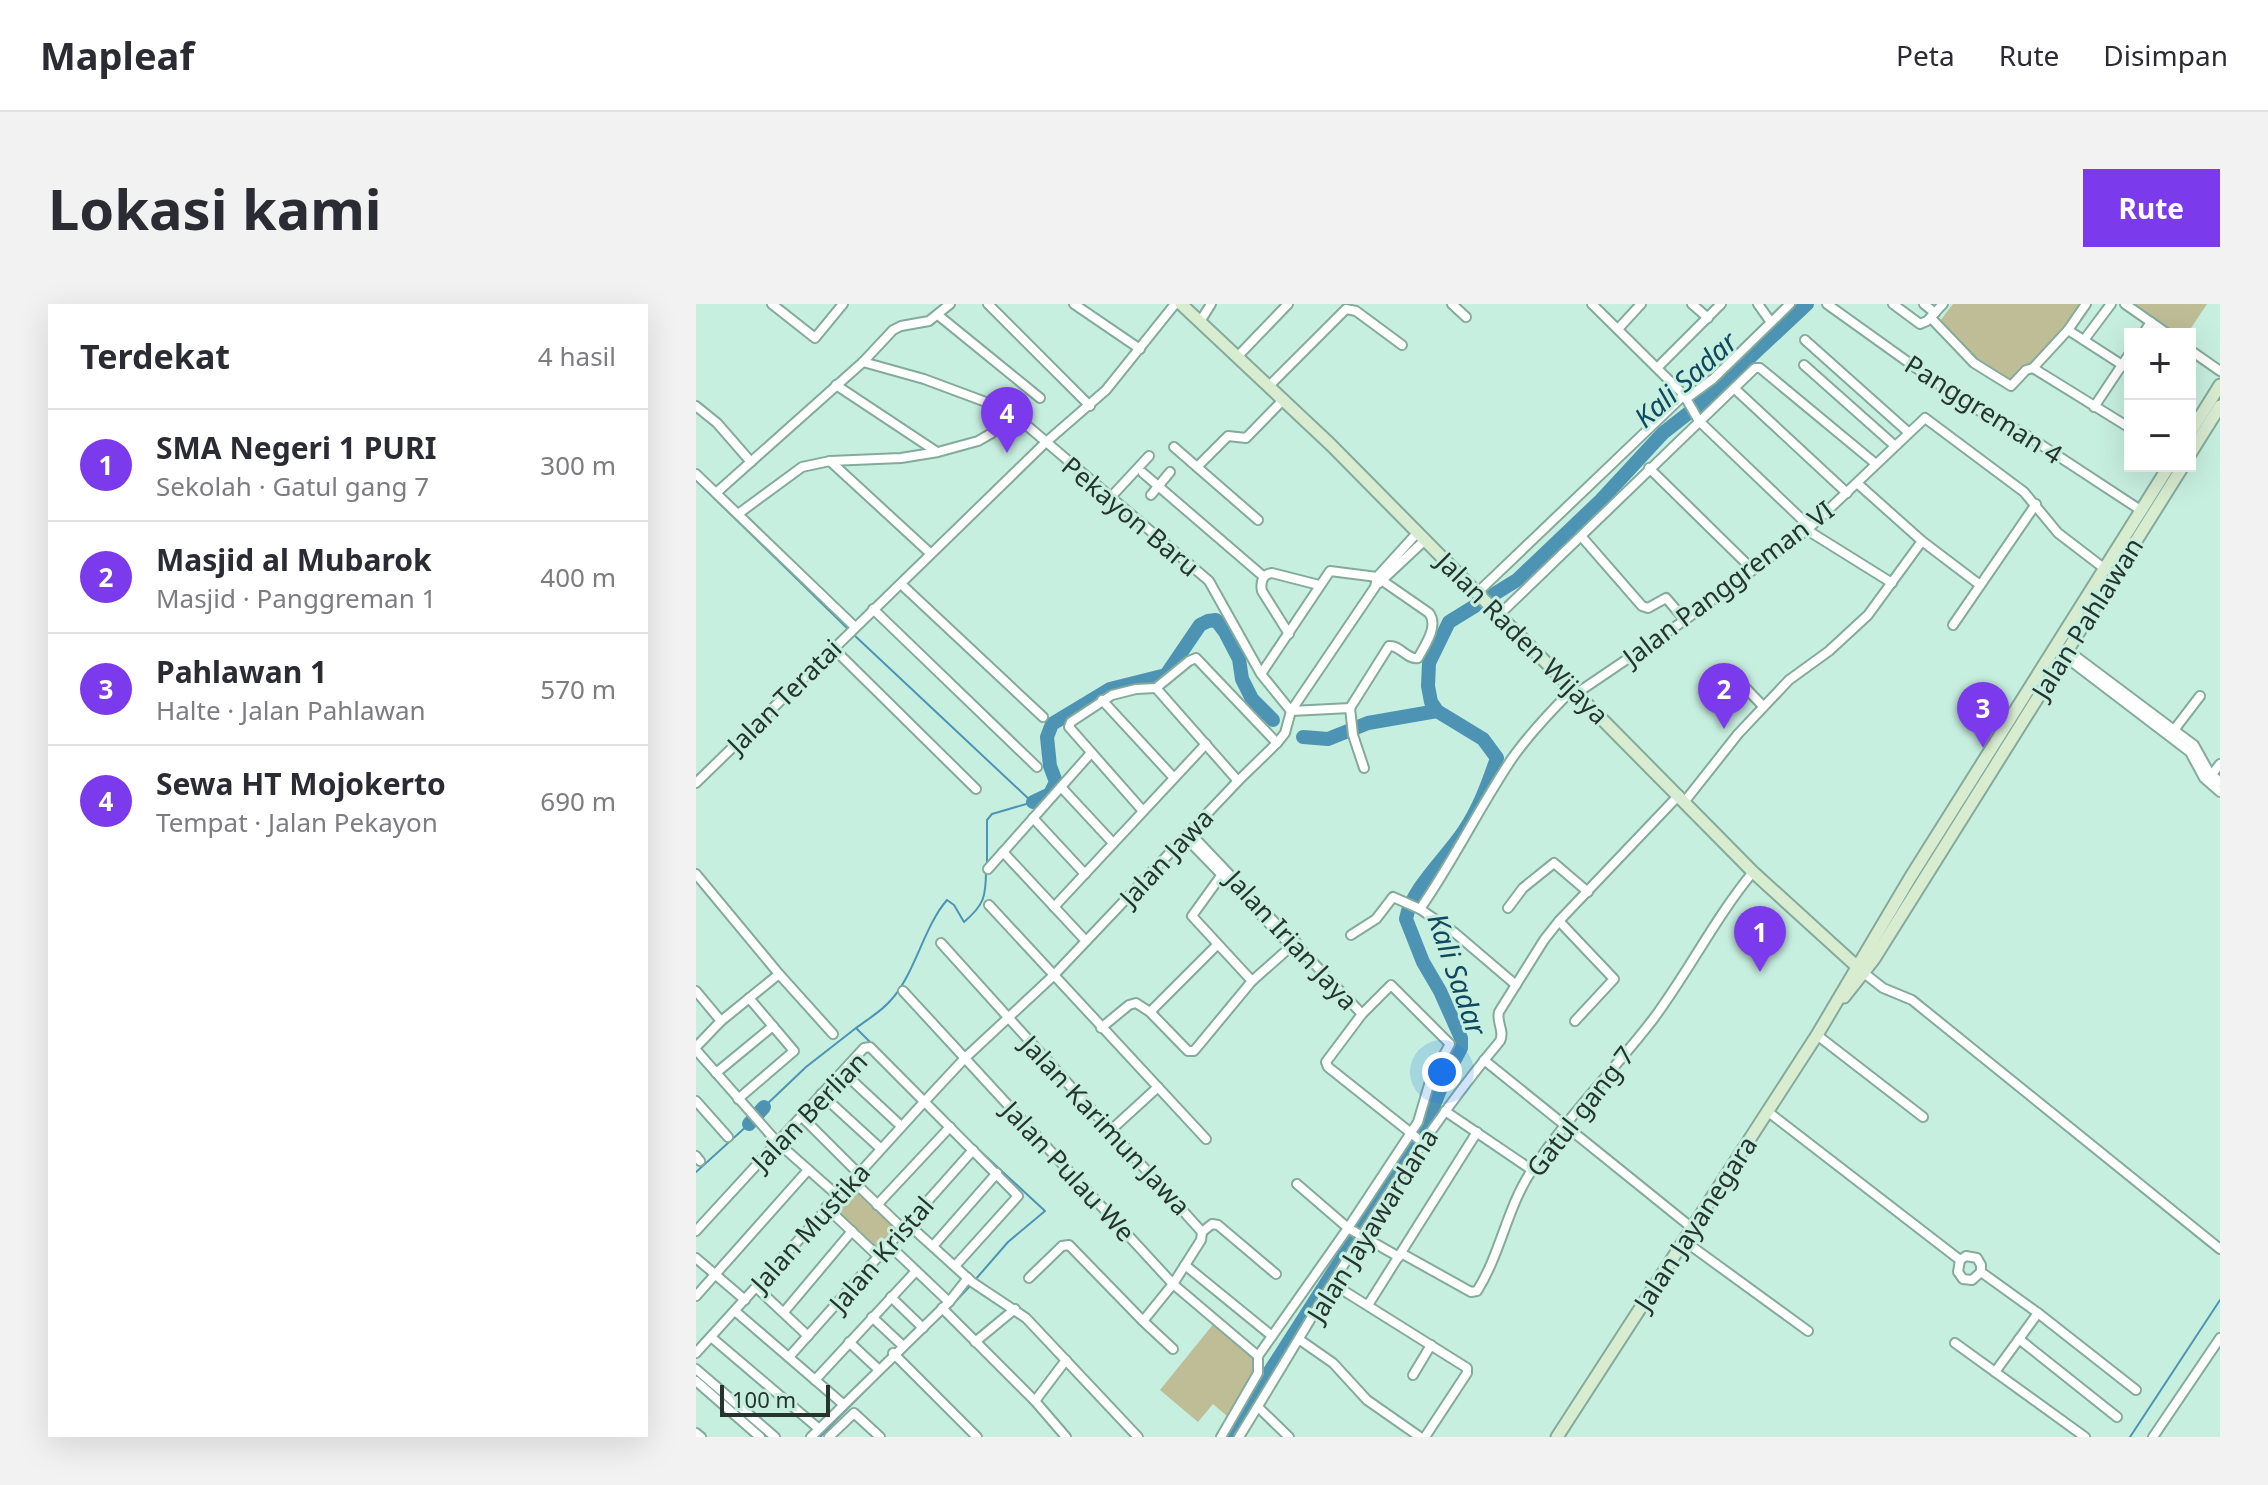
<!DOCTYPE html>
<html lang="id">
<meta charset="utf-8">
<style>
:root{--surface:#fff;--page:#f2f2f3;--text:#2b2b33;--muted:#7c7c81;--line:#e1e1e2;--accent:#7c3aed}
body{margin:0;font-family:"Noto Sans",sans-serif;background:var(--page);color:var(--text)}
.controls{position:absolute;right:24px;top:24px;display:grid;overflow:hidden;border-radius:0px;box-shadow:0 8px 32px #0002}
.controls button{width:72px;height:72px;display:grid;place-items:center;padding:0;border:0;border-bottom:2px solid var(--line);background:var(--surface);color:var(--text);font:40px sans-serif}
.scale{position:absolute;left:24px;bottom:20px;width:110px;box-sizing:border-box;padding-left:8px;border:4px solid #25342e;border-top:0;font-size:22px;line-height:28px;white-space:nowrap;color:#25342e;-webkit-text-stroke:6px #c7efdf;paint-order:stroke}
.you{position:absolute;left:746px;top:768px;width:28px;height:28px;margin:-20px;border:6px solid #fff;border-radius:50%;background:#1a73e8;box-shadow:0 0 0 12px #1a73e833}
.badge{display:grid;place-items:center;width:52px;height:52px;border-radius:50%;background:var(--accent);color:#fff;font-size:26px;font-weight:700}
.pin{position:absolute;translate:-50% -66px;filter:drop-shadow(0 2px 4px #0008)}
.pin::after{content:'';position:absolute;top:42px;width:28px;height:24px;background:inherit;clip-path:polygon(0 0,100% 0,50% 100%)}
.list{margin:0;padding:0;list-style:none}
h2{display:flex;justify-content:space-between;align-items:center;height:104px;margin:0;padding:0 32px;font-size:34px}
h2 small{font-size:26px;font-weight:400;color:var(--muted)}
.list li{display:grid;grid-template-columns:52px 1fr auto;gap:24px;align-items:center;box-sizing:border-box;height:112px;padding:0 32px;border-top:2px solid var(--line)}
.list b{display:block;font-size:30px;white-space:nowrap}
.list p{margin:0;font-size:26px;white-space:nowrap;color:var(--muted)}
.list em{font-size:26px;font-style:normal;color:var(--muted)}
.map{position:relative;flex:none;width:1524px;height:1133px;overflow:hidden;border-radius:0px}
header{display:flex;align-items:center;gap:48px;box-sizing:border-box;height:112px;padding:0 40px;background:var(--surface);border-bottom:2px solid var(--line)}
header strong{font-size:38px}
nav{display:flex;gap:44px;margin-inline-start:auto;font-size:28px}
.intro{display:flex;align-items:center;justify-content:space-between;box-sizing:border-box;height:192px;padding:0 48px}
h1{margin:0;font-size:56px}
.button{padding:20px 36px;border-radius:0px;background:var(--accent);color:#fff;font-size:28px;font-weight:700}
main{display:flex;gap:48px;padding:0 48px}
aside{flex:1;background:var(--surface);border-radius:0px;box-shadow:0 8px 32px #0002}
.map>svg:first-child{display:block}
.green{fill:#bebd96}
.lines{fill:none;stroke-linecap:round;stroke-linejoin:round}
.stream{stroke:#4d94b4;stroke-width:2}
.river{stroke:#4d94b4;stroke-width:14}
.minor-casing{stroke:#84aa9b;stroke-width:12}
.secondary-casing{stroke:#84aa9b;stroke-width:15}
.minor{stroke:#fff;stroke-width:8}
.secondary{stroke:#d8ecd0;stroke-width:11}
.labels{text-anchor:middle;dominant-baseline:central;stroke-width:6;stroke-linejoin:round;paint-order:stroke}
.street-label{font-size:26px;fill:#25342e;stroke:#c7efdf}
.water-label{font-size:28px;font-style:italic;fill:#0e4961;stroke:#c7efdf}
</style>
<header>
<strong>Mapleaf</strong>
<nav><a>Peta</a><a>Rute</a><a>Disimpan</a></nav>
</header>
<div class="intro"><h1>Lokasi kami</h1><a class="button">Rute</a></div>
<main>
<aside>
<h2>Terdekat<small>4 hasil</small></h2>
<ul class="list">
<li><span class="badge">1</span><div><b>SMA Negeri 1 PURI</b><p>Sekolah · Gatul gang 7</p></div><em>300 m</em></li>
<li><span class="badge">2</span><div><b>Masjid al Mubarok</b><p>Masjid · Panggreman 1</p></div><em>400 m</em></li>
<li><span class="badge">3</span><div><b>Pahlawan 1</b><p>Halte · Jalan Pahlawan</p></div><em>570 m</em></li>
<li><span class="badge">4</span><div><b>Sewa HT Mojokerto</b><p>Tempat · Jalan Pekayon</p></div><em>690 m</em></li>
</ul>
</aside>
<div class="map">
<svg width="1524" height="1133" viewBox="0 0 1524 1133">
<rect width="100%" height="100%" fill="#c7efdf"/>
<g class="green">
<path d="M1257,0H1384L1320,85L1240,22Z"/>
<path d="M1437,0H1511L1491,30H1483Z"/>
<path d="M157,882L204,925L181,949L135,906Z"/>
<path d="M519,1018L559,1052L560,1069L532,1113L517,1100L502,1118L464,1086Z"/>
</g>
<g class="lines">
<g class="stream">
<path d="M17,193L152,325"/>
<path d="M157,330L336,498"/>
<path d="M291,560V516L296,510L337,498"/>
<path d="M175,739L160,724C172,715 186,707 195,696C219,670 228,622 251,596L258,601L268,618C288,601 290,593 290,566"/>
<path d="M68,803L110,763L160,724"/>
<path d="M0,868L53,820"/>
<path d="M279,976L312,938L349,907L282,845"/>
<path d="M257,1000L275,981"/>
<path d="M211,1044L247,1010"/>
<path d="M124,1133L190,1065"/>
<path d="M1434,1133L1524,996"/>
</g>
<g class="river">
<path d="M607,433L632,435L672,419L741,407"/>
<path d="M337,498L354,490L360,478L354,462L351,433L356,420L414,385L470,371L504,321L512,317L520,316L529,328L543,355L546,375L556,395L577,416"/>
<path d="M53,820L68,803"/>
<path d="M532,1133L728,826L748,776L765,744V734L744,687L727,658L710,615C715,585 751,553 768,527C783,505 792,480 801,454L787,435L741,407L735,398L732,382L733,359L753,318L821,276L905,196L967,129L1004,100L1111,0"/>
</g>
<defs>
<g id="minor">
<path d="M76,0L119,34L147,0"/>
<path d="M292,0L394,102"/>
<path d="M378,0L444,45"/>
<path d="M756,0L770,13"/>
<path d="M896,0L988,91L1003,117L1114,223"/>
<path d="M996,0L1012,14"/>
<path d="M1062,0L1074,17"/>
<path d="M1131,0L1272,101L1327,129L1446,207"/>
<path d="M1197,0L1224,20L1231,17L1247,0"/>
<path d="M1228,0L1239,9"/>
<path d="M1429,0L1472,30"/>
<path d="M242,11L344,94"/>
<path d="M1235,14L1278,59L1315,82L1330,66L1337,64L1372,26L1390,0"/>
<path d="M505,16L515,0"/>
<path d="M922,25L945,0"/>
<path d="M1372,26L1434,66"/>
<path d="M1447,30L1455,18"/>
<path d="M1109,36L1212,128"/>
<path d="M1388,36L1415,0"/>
<path d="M1494,46L1524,67"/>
<path d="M542,52L592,0"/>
<path d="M167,58L228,75L314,107L513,277L565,370L595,407L654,404L693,342C704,341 711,356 722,354C729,341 743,322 733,309L681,273L634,267L565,370"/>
<path d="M1108,61L1198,141"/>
<path d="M961,64L1025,0"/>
<path d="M1337,64L1434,124"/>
<path d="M140,81L241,148"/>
<path d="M574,81L650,5L660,7L706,41"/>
<path d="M1039,85L1151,189"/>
<path d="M991,94L1017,75L1094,0"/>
<path d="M0,102L21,119L55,158"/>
<path d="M1398,103L1434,49"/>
<path d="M478,143L562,216"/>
<path d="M134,157L234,249"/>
<path d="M501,163L532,132L550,134L588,95"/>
<path d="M953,164L1057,266"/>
<path d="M447,169L568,273"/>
<path d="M0,170L159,323"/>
<path d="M1161,179L1226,237L1284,281"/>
<path d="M20,189L167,58L197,26L205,22L233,17L254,0"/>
<path d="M455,191L474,168"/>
<path d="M414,194L453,152"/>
<path d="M42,210L106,163L134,157L205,154L242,148L282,137L296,129L314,107"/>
<path d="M1111,226L1196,279"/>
<path d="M885,232L946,302L952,304L970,294L989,316"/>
<path d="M683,279L729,236"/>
<path d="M205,280L347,413"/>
<path d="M782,288L988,91"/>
<path d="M177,305L341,463"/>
<path d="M803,311L1059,64H1064L1180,160"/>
<path d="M1257,321L1340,200"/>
<path d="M593,330L566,287C564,278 567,270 576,269L623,281"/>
<path d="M137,344L280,485"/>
<path d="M1359,345L1494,448L1508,474L1524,488"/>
<path d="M1370,345L1498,441L1513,468L1524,478"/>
<path d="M1038,372L1067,402"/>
<path d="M460,384L542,477"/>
<path d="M881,389L989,316L1111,226L1229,114L1328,188L1362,229L1409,265"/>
<path d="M406,396L478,474"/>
<path d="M654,404L657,431L668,464"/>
<path d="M1478,426L1504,392"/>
<path d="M1514,473L1524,460"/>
<path d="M0,479L349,139L410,86L479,0"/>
<path d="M365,483L417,539"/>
<path d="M989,497L1042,430L1093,376L1133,347L1172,311L1226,237"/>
<path d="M447,507L373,423L375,418L416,391L440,385L460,384L493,357L500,354L581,439"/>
<path d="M337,514L389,570"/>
<path d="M494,529L666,710"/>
<path d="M489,533L595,642"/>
<path d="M307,548L390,637"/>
<path d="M292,565L395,449"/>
<path d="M527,569L496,612L556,677"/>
<path d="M0,570L83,670L137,730"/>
<path d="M293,601L510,835"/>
<path d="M358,603L510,440"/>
<path d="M812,604L827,584L858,559L892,588"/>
<path d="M724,605L759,629L820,681"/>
<path d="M863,617L918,675L879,717"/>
<path d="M655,631L680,615L697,593L724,605C758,556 783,504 815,456C833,430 855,407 877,385"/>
<path d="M245,639L506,928"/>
<path d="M1168,669L1187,684L1216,696L1524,945"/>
<path d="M0,687L25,717"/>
<path d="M207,687L477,980L562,1052"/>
<path d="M454,708L521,641"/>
<path d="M405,724L433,701L440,699L454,708L492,747H498L556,677L600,638"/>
<path d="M1121,731L1227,813"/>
<path d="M0,743L25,717L83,670"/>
<path d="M0,746L81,838L141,891"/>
<path d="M788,756L995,923"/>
<path d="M147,768L205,822"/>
<path d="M20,769L77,722"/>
<path d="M125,790L184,844"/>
<path d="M42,795L98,747L53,694"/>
<path d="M0,797L32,833"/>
<path d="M749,807L836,866"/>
<path d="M1071,807L1264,956"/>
<path d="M106,813L162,869"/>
<path d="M415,826L462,783"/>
<path d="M0,852L4,857"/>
<path d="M156,876L208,926"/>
<path d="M601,880L652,924L722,818L735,774L754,740L695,681L666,710L630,758L632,763L715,829L728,840"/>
<path d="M181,901L254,823"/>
<path d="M130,903L183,953"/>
<path d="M213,921L276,978L330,1014L442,1133"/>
<path d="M0,927L168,744L174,743L322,892L259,962"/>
<path d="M506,928L516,920L522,921L580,970"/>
<path d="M987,936L1112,1027"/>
<path d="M194,942L253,998"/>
<path d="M237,942L301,869"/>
<path d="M705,949L775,988L781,987C805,949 811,903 836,866C872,812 919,765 958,714C993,667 1019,614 1057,568"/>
<path d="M0,954L49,996"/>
<path d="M1264,956L1270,952L1281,954L1285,961V968L1342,1009"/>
<path d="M1264,956L1262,968L1267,975L1276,976L1285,968"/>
<path d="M489,961L576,1032"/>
<path d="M333,974L366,942L373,941L447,1017L477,980L505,936L506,928"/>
<path d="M637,980L771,1064V1069L729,1133"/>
<path d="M60,983L112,1032"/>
<path d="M0,992L112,866"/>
<path d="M195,993L227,1024"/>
<path d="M672,1001L781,828"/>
<path d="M246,1004L339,1097L370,1133"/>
<path d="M39,1007L147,1100"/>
<path d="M88,1008L156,927"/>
<path d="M176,1013L206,1041"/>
<path d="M447,1017L477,1045"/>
<path d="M15,1033L122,1124"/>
<path d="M1323,1035L1421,1113"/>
<path d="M604,1036L637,1059L671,1096L724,1133"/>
<path d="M153,1038L182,1065"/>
<path d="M279,1038L319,1005"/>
<path d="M1259,1039L1389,1133"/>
<path d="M0,1049L228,798L269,754L357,672L542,477L581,439L589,429L595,407L679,283L681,273L721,229"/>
<path d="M197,1049L281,1133"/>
<path d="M93,1053L277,846"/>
<path d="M0,1065L79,1133"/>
<path d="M1299,1068L1342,1009L1440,1086"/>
<path d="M717,1071L735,1041"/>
<path d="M119,1076L220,967"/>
<path d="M0,1077L64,1133"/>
<path d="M339,1097L370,1056"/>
<path d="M562,1103L593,1133"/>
<path d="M0,1129L5,1133"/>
<path d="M115,1133L253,998L272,974"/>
<path d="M133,1133L158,1109L184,1133"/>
<path d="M525,1133L562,1069V1052L652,924L703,953"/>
<path d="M543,1133C626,999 703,858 804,737C809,727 800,718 803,708L848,636L863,617L983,491"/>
<path d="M1457,1133L1524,1034"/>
</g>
<g id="secondary">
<path d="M485,0L635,141L1057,568L1168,669"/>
<path d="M1494,129L1524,81"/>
<path d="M1494,150L1524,102"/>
<path d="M1148,693L1178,655L1487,162"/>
<path d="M861,1133L1121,731L1214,574L1473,162"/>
</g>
</defs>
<use href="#minor" class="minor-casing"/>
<use href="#secondary" class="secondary-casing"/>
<use href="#minor" class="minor"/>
<use href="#secondary" class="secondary"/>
</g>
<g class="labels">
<g class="street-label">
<text transform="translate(1288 105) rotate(32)">Panggreman 4</text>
<text transform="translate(435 212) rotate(40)">Pekayon Baru</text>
<text transform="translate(1032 279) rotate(-37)">Jalan Panggreman VI</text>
<text transform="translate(1391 314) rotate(-58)">Jalan Pahlawan</text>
<text transform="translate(827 334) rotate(45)">Jalan Raden Wijaya</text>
<text transform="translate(88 392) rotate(-45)">Jalan Teratai</text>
<text transform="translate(470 553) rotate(-47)">Jalan Jawa</text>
<text transform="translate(596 636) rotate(47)">Jalan Irian Jaya</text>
<text transform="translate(113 807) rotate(-46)">Jalan Berlian</text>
<text transform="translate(884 807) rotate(-52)">Gatul gang 7</text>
<text transform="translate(410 821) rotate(47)">Jalan Karimun Jawa</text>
<text transform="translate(373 867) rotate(47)">Jalan Pulau We</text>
<text transform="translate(999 919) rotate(-57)">Jalan Jayanegara</text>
<text transform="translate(676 921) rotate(-58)">Jalan Jayawardana</text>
<text transform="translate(114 923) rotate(-48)">Jalan Mustika</text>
<text transform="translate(185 950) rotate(-49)">Jalan Kristal</text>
</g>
<g class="water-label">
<text transform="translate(989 75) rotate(-42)">Kali Sadar</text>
<text transform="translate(762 670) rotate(71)">Kali Sadar</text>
</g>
</g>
</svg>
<div class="controls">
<button>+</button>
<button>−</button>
</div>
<div class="scale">100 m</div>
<div class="you"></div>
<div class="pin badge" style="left:1064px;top:668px">1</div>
<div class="pin badge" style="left:1028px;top:425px">2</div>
<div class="pin badge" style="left:1287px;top:444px">3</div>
<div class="pin badge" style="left:311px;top:149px">4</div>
</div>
</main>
